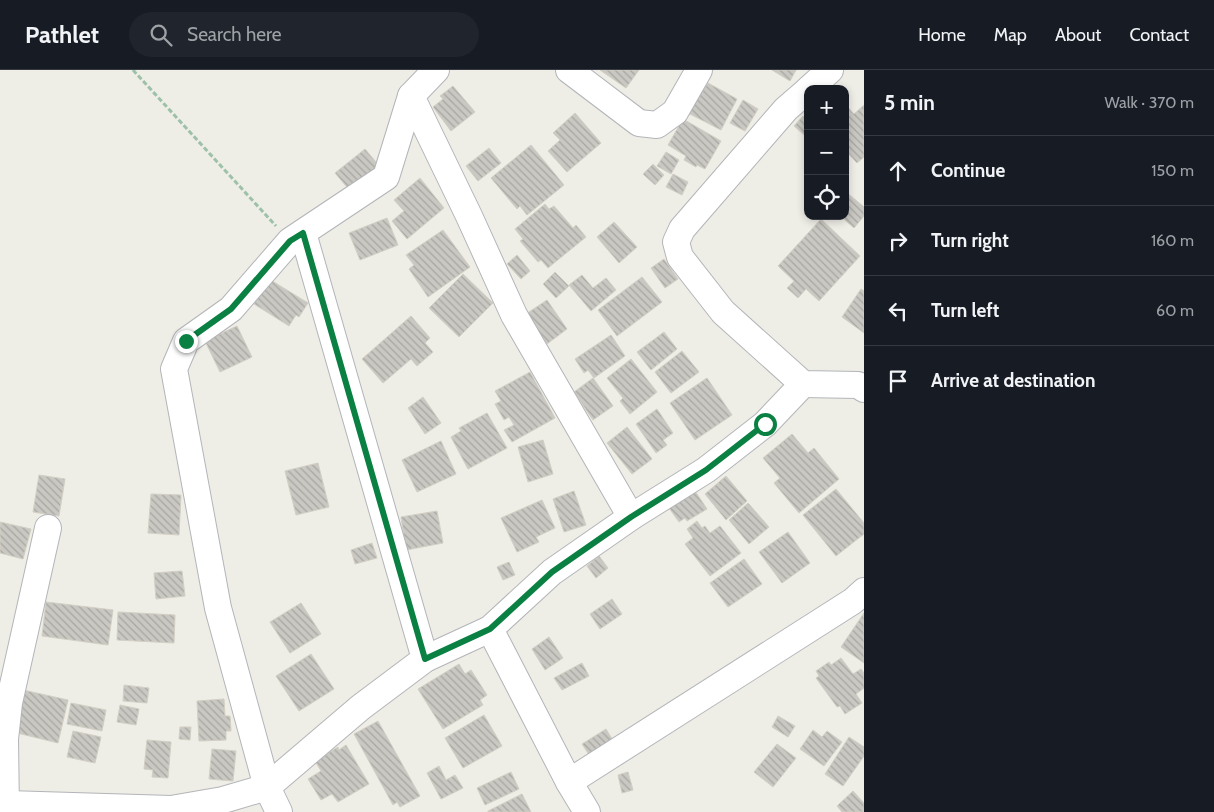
<!DOCTYPE html>
<meta charset="utf-8">
<style>
:root{--surface:#171b24;--page:#20242c;--text:#f1f3f6;--muted:#9ea1a6;--line:#363941}
body{margin:0;font-family:Cabin,sans-serif;background:var(--page);color:var(--text)}
.controls{position:absolute;right:15px;top:15px;display:grid;overflow:hidden;border-radius:10px;box-shadow:0 2px 8px #0003}
.controls button{width:45px;height:45px;display:grid;place-items:center;padding:0;border:0;border-bottom:1px solid var(--line);background:var(--surface);color:var(--text);font:25px sans-serif}
.stop{position:absolute;width:15px;height:15px;margin:-11px;border:4px solid #0b8043;border-radius:50%;background:#fff}
.stop.end{background:#0b8043;border-color:#fff;box-shadow:0 1px 5px #0008}
.list{margin:0;padding:0;list-style:none}
h2{display:flex;justify-content:space-between;align-items:center;height:65px;margin:0;padding:0 20px;font-size:21px}
h2 small{font-size:16px;font-weight:400;color:var(--muted)}
.list li{display:grid;grid-template-columns:32px 1fr auto;gap:15px;align-items:center;box-sizing:border-box;height:70px;padding:0 20px;border-top:1px solid var(--line)}
.list b{display:block;font-size:19px;white-space:nowrap}
.list em{font-size:16px;font-style:normal;color:var(--muted)}
.icon{flex:none;width:28px;height:28px;fill:none;stroke:currentColor;stroke-width:2;stroke-linecap:round;stroke-linejoin:round}
.map{position:relative;flex:none;width:864px;height:742px;overflow:hidden}
header{display:flex;align-items:center;gap:30px;box-sizing:border-box;height:70px;padding:0 25px;background:var(--surface);border-bottom:1px solid var(--line)}
header strong{font-size:24px}
nav{display:flex;gap:28px;margin-inline-start:auto;font-size:18px}
.search{width:350px;height:45px;background:var(--page);display:flex;align-items:center;gap:12px;box-sizing:border-box;padding:0 18px;border-radius:28px;color:var(--muted);font-size:19px}
main{display:flex}
aside{flex:1;background:var(--surface)}
.map>svg:first-child{display:block}
.building{fill:url(#building-back-hatch);stroke:#d2cfc4}
.lines{fill:none;stroke-linecap:round;stroke-linejoin:round}
.minor-casing{stroke:#b3b5b9;stroke-width:28}
.path{stroke:#9dc1a9;stroke-width:3;stroke-dasharray:5 2.5;stroke-linecap:butt}
.minor{stroke:#fff;stroke-width:26}
.route{stroke:#0b8043;stroke-width:6}
</style>
<header>
<strong>Pathlet</strong>
<div class="search"><svg class="icon" aria-label="search" viewBox="0 0 24 24"><circle cx="10" cy="10" r="6"/><path d="M15 15l6 6"/></svg>Search here</div>
<nav><a>Home</a><a>Map</a><a>About</a><a>Contact</a></nav>
</header>
<main>
<div class="map">
<svg width="864" height="742" viewBox="0 0 864 742">
<defs>
<pattern id="building-back-hatch" width="6" height="6" patternUnits="userSpaceOnUse" patternTransform="scale(1.25)"><rect width="6" height="6" fill="#cac8c2"/><path d="M-1 5l2 2M0 0l6 6M5-1l2 2" fill="none" stroke="#a7a6a1"/></pattern>
</defs>
<rect width="100%" height="100%" fill="#eeede6"/>
<g class="building">
<path d="M600,0H639L626,18Z"/>
<path d="M772,0H796L790,11Z"/>
<path d="M708,13L737,29L721,60L688,43L700,21L702,22Z"/>
<path d="M453,16L475,42L451,61L433,37L443,29L440,26Z"/>
<path d="M743,30L758,39L745,61L730,53Z"/>
<path d="M845,34L854,44L864,35V87L857,93L845,80Z"/>
<path d="M575,43L601,73L567,102L548,81L560,70L553,63Z"/>
<path d="M803,46L808,50V61L804,65L794,56Z"/>
<path d="M683,49L721,71L705,99L697,95L696,97L684,90L686,86L668,75Z"/>
<path d="M531,75L564,115L527,145L520,136L517,139L491,108Z"/>
<path d="M489,78L501,93L478,111L466,96Z"/>
<path d="M365,79L381,98L351,122L335,103Z"/>
<path d="M666,82L679,90L671,104L657,96Z"/>
<path d="M653,94L664,105L655,115L643,104Z"/>
<path d="M673,104L688,112L682,125L666,117Z"/>
<path d="M420,108L444,138L407,169L392,151L404,141L394,130Z"/>
<path d="M845,121L864,137V146L854,158L840,146H845Z"/>
<path d="M545,134L549,139L554,136L573,158L576,155L586,167L548,198L541,190L538,192L520,171L523,169L515,159Z"/>
<path d="M387,148L398,175L360,190L349,163Z"/>
<path d="M821,149L860,186L819,231L806,219L798,228L787,218L794,211L778,196Z"/>
<path d="M614,152L637,177L619,193L597,167Z"/>
<path d="M443,160L470,197L428,227L409,199L414,195L406,185Z"/>
<path d="M517,185L530,201L521,209L507,194Z"/>
<path d="M664,189L678,209L665,218L651,198Z"/>
<path d="M555,202L569,216L556,228L543,214Z"/>
<path d="M463,204L493,233L459,267L429,238Z"/>
<path d="M582,205L593,218L606,208L616,220L591,241L569,215Z"/>
<path d="M642,207L662,232L617,266L598,240Z"/>
<path d="M269,209L308,233L299,247L296,245L289,256L254,234Z"/>
<path d="M861,219L864,221V263L842,247Z"/>
<path d="M547,230L567,259L547,274L526,244Z"/>
<path d="M411,246L430,268L425,273L433,282L417,296L411,289L383,313L362,289Z"/>
<path d="M237,256L252,287L220,302L205,271Z"/>
<path d="M664,262L677,279L651,300L637,282Z"/>
<path d="M611,265L625,286L594,308L588,300L584,303L575,289Z"/>
<path d="M682,281L699,302L671,323L655,302Z"/>
<path d="M631,289L657,322L630,344L620,331L623,328L607,308Z"/>
<path d="M530,302L555,348L512,372L504,360L514,355L509,347L504,350L495,334L501,331L495,321Z"/>
<path d="M593,308L613,336L593,350L574,322Z"/>
<path d="M707,308L732,345L695,370L670,333Z"/>
<path d="M423,327L441,353L425,364L408,338Z"/>
<path d="M657,339L673,363L663,370L667,375L656,383L636,354Z"/>
<path d="M487,343L507,378L468,399L451,367L461,361L459,358Z"/>
<path d="M627,357L652,389L632,404L607,373Z"/>
<path d="M792,364L808,383L814,378L839,409L799,443L774,413L780,408L763,388Z"/>
<path d="M543,370L553,404L528,412L518,377Z"/>
<path d="M441,371L456,404L417,422L402,390Z"/>
<path d="M318,393L329,437L296,445L285,401Z"/>
<path d="M39,405L65,409L59,446L33,442Z"/>
<path d="M726,406L747,431L726,450L705,424Z"/>
<path d="M836,419L864,453V464L836,486L803,445Z"/>
<path d="M574,421L586,455L564,462L553,429Z"/>
<path d="M695,421L707,439L687,451L685,448L679,452L669,438Z"/>
<path d="M151,424L181,425L179,465L148,463Z"/>
<path d="M542,430L555,458L536,467L539,472L517,482L501,448Z"/>
<path d="M748,433L769,457L749,474L729,450Z"/>
<path d="M437,441L443,473L406,480L401,447Z"/>
<path d="M697,451L702,458L705,456L710,463L720,456L741,483L710,506L685,474L693,468L687,459Z"/>
<path d="M0,452L31,459L23,489L0,483Z"/>
<path d="M788,462L810,493L782,513L759,482Z"/>
<path d="M372,473L377,488L355,494L351,480Z"/>
<path d="M599,486L608,498L596,508L587,496Z"/>
<path d="M744,489L762,514L728,537L710,513Z"/>
<path d="M509,492L515,505L503,510L497,497Z"/>
<path d="M182,501L185,526L156,529L154,503Z"/>
<path d="M612,529L622,544L600,559L590,544Z"/>
<path d="M46,532L113,540L108,575L42,566Z"/>
<path d="M301,533L321,564L290,583L270,552Z"/>
<path d="M118,542L175,545L174,573L117,570Z"/>
<path d="M864,543V593L841,577Z"/>
<path d="M549,567L563,588L545,600L532,579Z"/>
<path d="M311,584L334,619L299,641L276,606Z"/>
<path d="M841,588L853,604L861,599L864,603V618L856,624L862,633L845,644L840,636L837,637L816,608L819,606L816,601L829,592L831,595Z"/>
<path d="M582,593L589,606L562,620L554,608Z"/>
<path d="M459,594L465,604L471,600L487,625L480,630L483,635L443,659L418,619Z"/>
<path d="M124,615L149,618L147,633L123,631Z"/>
<path d="M23,620L68,630L58,673L13,662Z"/>
<path d="M224,629L225,646H230L231,661H226V670L199,671L197,631Z"/>
<path d="M71,633L106,640L102,661L67,654Z"/>
<path d="M120,635L139,639L136,655L117,652Z"/>
<path d="M484,645L502,676L463,698L445,668Z"/>
<path d="M778,646L795,656L788,667L772,657Z"/>
<path d="M378,651L420,726L400,737L397,732L393,735L354,664Z"/>
<path d="M180,657H191L190,670L179,669Z"/>
<path d="M606,659L617,677L593,691L582,674Z"/>
<path d="M813,660L822,667L827,661L842,672L824,696L800,679Z"/>
<path d="M73,661L101,667L95,693L67,687Z"/>
<path d="M849,667L864,677V686L843,716L825,704Z"/>
<path d="M147,670L171,672L168,708L152,707L153,700L144,699Z"/>
<path d="M777,674L796,688L773,717L754,702Z"/>
<path d="M346,675L369,714L338,732L332,724L321,730L308,709L321,701L315,691L338,677L339,680Z"/>
<path d="M212,679L236,681L233,711L209,709Z"/>
<path d="M439,696L446,710L455,705L463,718L441,729L427,703Z"/>
<path d="M511,702L519,719L485,735L477,718Z"/>
<path d="M628,702L633,720L622,723L618,705Z"/>
<path d="M853,721L864,733V742H842L837,736Z"/>
<path d="M522,724L531,742H488V741Z"/>
</g>
<g class="lines">
<defs>
<g id="minor">
<path d="M569,0L639,53L657,55L675,42L699,0"/>
<path d="M809,19L830,0"/>
<path d="M808,20L786,39L682,159L676,172L680,187L723,242L803,314L858,315L864,319"/>
<path d="M411,26L469,146L514,245L631,447"/>
<path d="M303,163L425,589"/>
<path d="M490,559L569,712L587,742"/>
<path d="M569,712L853,531L864,521"/>
<path d="M7,734L171,739L223,730L267,717L361,637L425,589L490,559L552,502L631,447L706,400L765,354L803,314"/>
<path d="M6,742L5,669L9,633L48,458"/>
<path d="M279,742L267,717L218,538L174,299L186,271L231,239L290,171L386,107L411,26L436,0"/>
</g>
</defs>
<use href="#minor" class="minor-casing"/>
<path class="path" d="M133,0L276,156"/>
<use href="#minor" class="minor"/>
</g>
<g class="lines">
<path class="route" d="M186,271L231,239L290,171L303,163L425,589L490,559L552,502L631,447L706,400L765,354"/>
</g>
</svg>
<div class="controls">
<button>+</button>
<button>−</button>
<button><svg class="icon" aria-label="locate" viewBox="0 0 24 24"><circle cx="12" cy="12" r="6"/><path d="M12 2v4M12 18v4M2 12h4M18 12h4"/></svg></button>
</div>
<div class="stop" style="left:765px;top:354px"></div>
<div class="stop end" style="left:186px;top:271px"></div>
</div>
<aside>
<h2>5 min<small>Walk · 370 m</small></h2>
<ul class="list">
<li><svg class="icon" aria-label="ahead" viewBox="0 0 24 24"><path d="M12 20V5M6 11l6-6 6 6"/></svg><div><b>Continue</b></div><em>150 m</em></li>
<li><svg class="icon" aria-label="right" viewBox="0 0 24 24"><path d="M7 20v-9h11M14 6l5 5-5 5"/></svg><div><b>Turn right</b></div><em>160 m</em></li>
<li><svg class="icon" aria-label="left" viewBox="0 0 24 24"><path d="M17 20v-9H6M10 6l-5 5 5 5"/></svg><div><b>Turn left</b></div><em>60 m</em></li>
<li><svg class="icon" aria-label="arrive" viewBox="0 0 24 24"><path d="M6 21V4h12l-3 4 3 4H6"/></svg><div><b>Arrive at destination</b></div></li>
</ul>
</aside>
</main>
